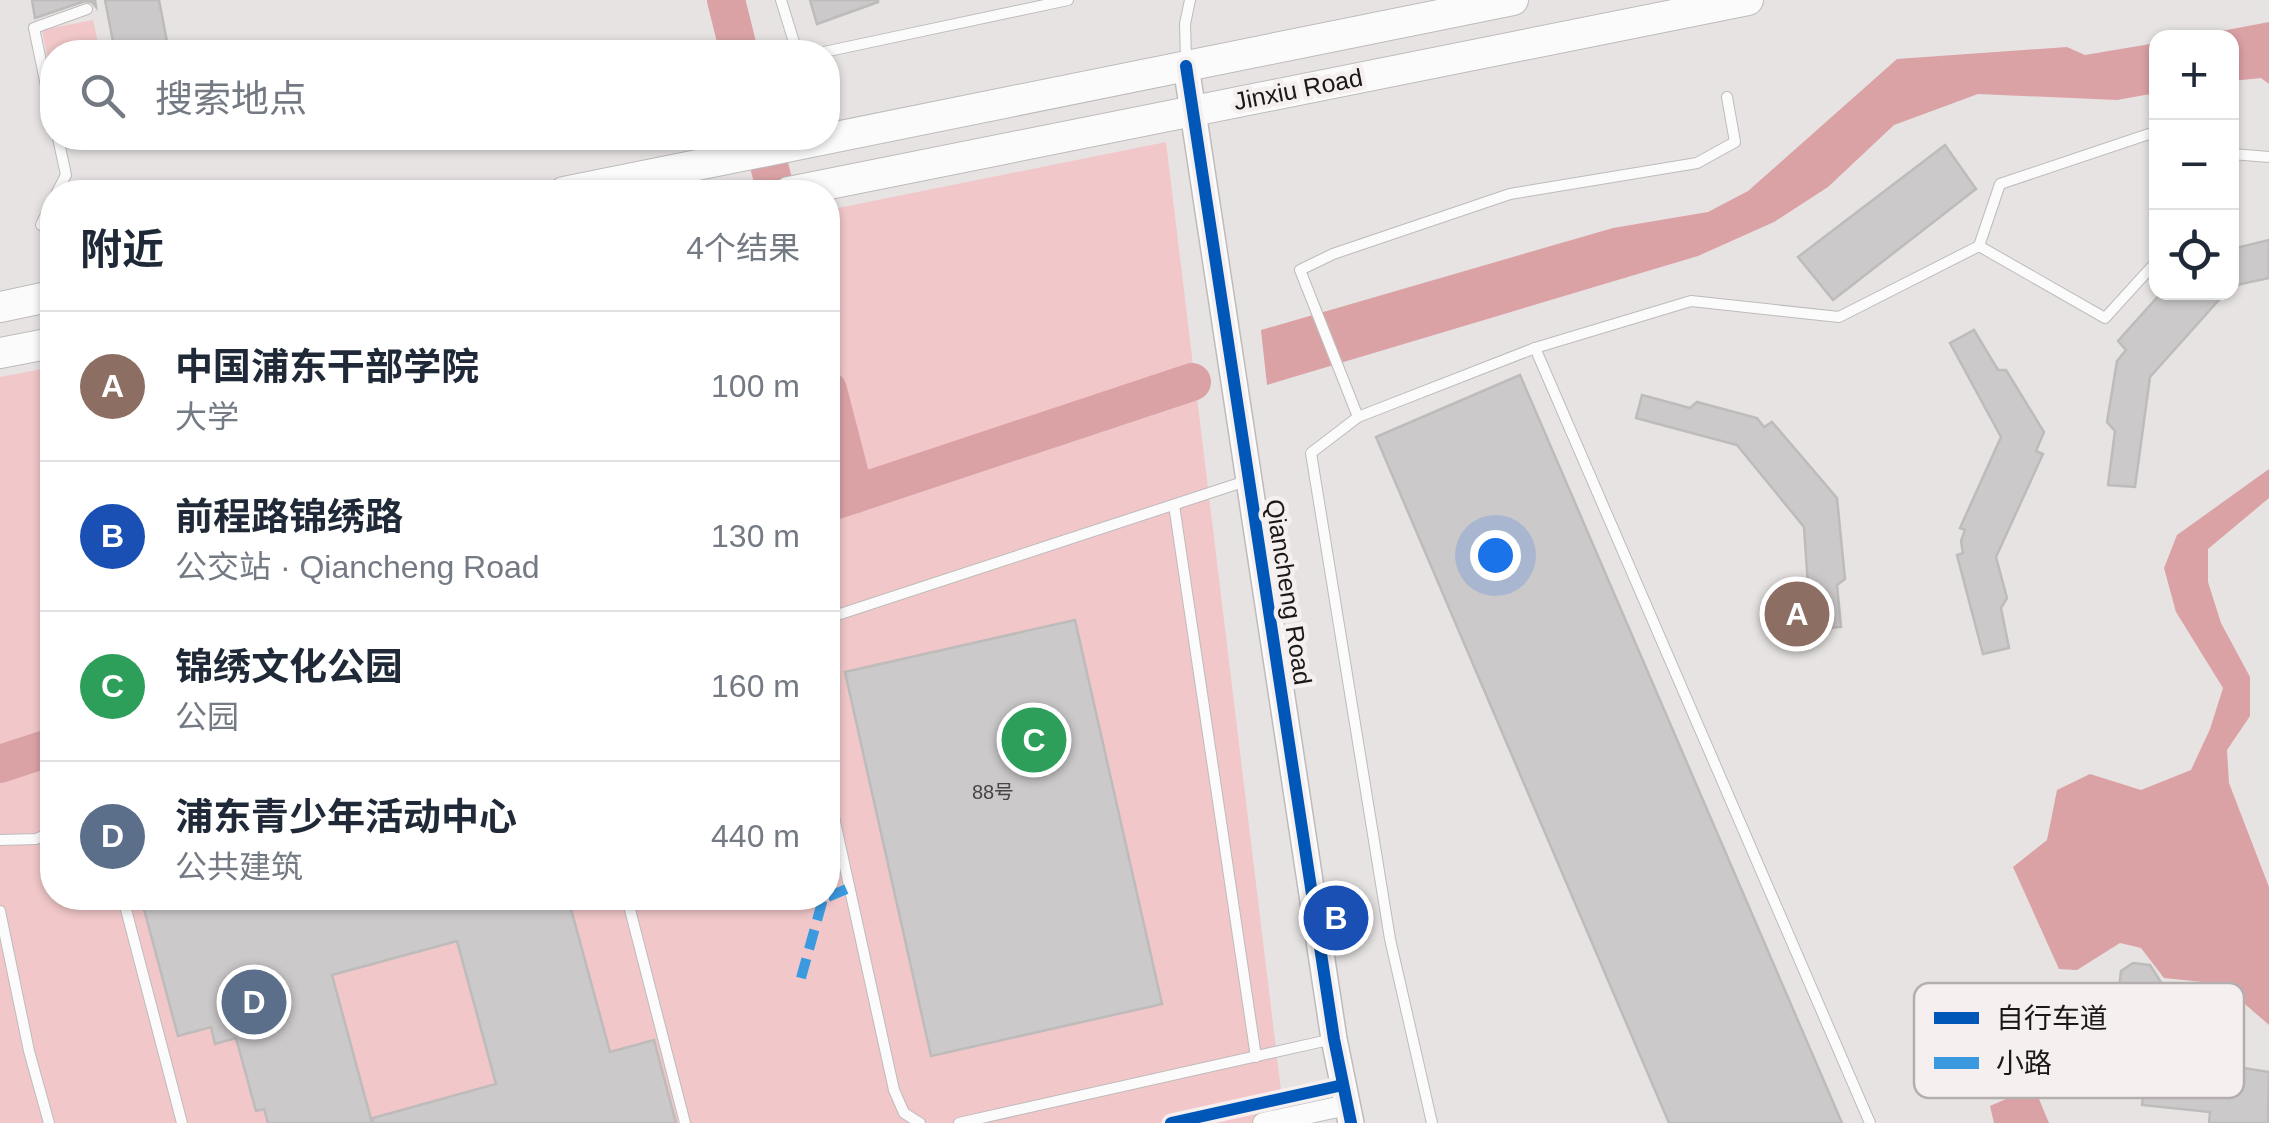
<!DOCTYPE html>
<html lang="zh">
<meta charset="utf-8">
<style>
:root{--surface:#fff;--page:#f2f2f3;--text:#1f2937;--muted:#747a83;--line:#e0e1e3;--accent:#625f5f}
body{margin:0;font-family:Arial,"Noto Sans SC",sans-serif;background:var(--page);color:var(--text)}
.controls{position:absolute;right:30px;top:30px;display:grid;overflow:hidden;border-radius:20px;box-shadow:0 2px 8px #0004}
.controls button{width:90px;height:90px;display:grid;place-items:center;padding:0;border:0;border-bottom:2px solid var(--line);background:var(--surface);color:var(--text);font:50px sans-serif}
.you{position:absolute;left:1495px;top:555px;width:35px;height:35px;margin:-25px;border:8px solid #fff;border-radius:50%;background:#1a73e8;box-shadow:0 0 0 15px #1a73e833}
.badge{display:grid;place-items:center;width:65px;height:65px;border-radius:50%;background:var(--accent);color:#fff;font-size:32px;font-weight:700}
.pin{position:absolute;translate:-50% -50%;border:5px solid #fff;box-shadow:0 2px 10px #0006}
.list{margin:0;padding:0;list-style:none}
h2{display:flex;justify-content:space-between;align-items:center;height:130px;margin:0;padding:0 40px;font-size:42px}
h2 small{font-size:32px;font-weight:400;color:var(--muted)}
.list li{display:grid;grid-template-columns:65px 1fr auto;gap:30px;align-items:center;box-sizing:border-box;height:150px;padding:0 40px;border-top:2px solid var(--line)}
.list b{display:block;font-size:38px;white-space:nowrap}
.list p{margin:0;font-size:32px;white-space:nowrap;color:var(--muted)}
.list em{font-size:32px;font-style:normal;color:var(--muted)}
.icon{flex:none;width:55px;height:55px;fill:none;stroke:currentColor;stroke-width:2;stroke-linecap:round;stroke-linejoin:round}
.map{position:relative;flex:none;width:2269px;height:1123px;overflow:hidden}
.search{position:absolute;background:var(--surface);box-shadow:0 2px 8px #0004;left:40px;top:40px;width:800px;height:110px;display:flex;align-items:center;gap:25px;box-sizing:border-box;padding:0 35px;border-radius:40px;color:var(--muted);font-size:38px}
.panel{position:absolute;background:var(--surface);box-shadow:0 2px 8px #0004;left:40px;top:180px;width:800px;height:730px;border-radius:40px}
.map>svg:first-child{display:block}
.green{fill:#f1c7c9}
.water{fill:#dba2a5}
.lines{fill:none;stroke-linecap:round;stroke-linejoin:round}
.river{stroke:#dba2a5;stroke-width:38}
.building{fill:#ccc9ca;stroke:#bebbbb;stroke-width:2.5}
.service-casing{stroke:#bebbbb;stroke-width:12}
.minor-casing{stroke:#bebbbb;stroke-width:22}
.tertiary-casing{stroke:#bebbbb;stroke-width:28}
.secondary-casing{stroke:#bebbbb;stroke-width:32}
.service{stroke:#fbfbfb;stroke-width:10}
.minor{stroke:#fbfbfb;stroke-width:20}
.tertiary{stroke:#fbfbfb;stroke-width:25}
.secondary{stroke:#fbfbfb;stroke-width:30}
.quiet{stroke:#3b9adf;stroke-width:10;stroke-dasharray:20 10;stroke-linecap:butt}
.cycleway-casing{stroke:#f6efef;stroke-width:19}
.cycleway{stroke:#0057b8;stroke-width:12}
.labels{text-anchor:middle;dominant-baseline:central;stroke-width:9;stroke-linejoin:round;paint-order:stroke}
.number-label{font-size:20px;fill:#484546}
.street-label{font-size:25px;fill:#1b1818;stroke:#f6efef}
.key{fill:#f6efef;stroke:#b4aeae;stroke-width:2.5}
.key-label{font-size:28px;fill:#1b1818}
</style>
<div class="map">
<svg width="2269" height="1123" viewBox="0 0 2269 1123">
<rect width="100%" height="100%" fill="#e7e3e3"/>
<g class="green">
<path d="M93,20L100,52H52V80L42,30Z"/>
<path d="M1166,142L1285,1123H0V377L52,367V898H828V210Z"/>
</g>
<g class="water">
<path d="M2269,22V84L2261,78L2232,81V38L2190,37Z"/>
<path d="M2156,43V93L2117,100L1978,94L1894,125L1828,187L1774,222L1698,256L1267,385L1261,330L1613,228L1708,212L1748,191L1897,59L2067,47L2085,55Z"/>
<path d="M2269,469V498L2208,549V582L2221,623L2250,677V716L2227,750L2229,783L2269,887V1025L2222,984L2164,978L2141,948L2120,943L2077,970L2059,969L2013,867L2047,840L2057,790L2090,774L2141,790L2191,770L2210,729L2223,688L2176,612L2164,568L2177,535Z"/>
<path d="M2034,1087L2049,1123H1994L1990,1106Z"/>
</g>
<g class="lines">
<g class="river">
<path d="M726,0L739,52"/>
<path d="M762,138L776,192"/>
<path d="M828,390L855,494"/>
<path d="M828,503L1192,382"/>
<path d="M0,764L52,747"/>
</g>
</g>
<g class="building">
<path d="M32,0H95L96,7L92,2L85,1L35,18Z"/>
<path d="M105,0H159L169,52H115Z"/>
<path d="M810,0H878V2L817,24Z"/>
<path d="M1945,145L1976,189L1833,300L1798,257Z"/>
<path d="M2269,240V278L2232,286V249Z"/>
<path d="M2162,292H2226L2150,377L2135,487L2108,485L2115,431L2107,422L2117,361L2126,350L2118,341Z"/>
<path d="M1974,330L1998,370H2006L2044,432L2036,451L2043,454L1996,557L2007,598L2001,608L2009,648L1983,654L1957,555L1963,553L1961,541L1965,530L1960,528L2001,437L1950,343Z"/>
<path d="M1520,375L1842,1123H1669L1376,437Z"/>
<path d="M1642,395L1690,408L1697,402L1757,418L1764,427L1772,422L1837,498L1845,579L1837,585L1841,627L1811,630L1804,527L1737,445L1636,418Z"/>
<path d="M1075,620L1162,1004L931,1056L845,672Z"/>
<path d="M141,898H568L610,1052L654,1040L676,1123H373V1118L496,1084L457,941L332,975L372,1123H268L264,1109L256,1111L236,1038L215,1044L211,1027L178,1036Z"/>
<path d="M2133,963L2150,965L2162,984L2208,986L2205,1030L2241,1033L2237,1067L2269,1072L2268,1123H2209L2210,1112L2142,1105L2150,1047L2131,1044L2133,1008L2119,989L2121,971Z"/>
</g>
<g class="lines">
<defs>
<g id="service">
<path d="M781,0L797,52"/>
<path d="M824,52L1068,0"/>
<path d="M1186,60L1185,24L1190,0"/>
<path d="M52,114L34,28L87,9"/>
<path d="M2232,154L2269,157"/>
<path d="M57,192L66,175L58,138"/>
<path d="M41,225L52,202"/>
<path d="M1979,246L2000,184L2149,134L2156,137"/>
<path d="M1358,417L1300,270L1333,254L1510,194L1697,163L1735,142L1727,97"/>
<path d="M1174,505L1256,1057"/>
<path d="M828,618L1249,480"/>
<path d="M828,790L894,1090L904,1113L920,1123"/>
<path d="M0,840L36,839L52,832"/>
<path d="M123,898L182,1123"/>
<path d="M627,898L685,1123"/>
<path d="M0,911L29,1051L49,1123"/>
<path d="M959,1123L1333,1039"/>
<path d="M1432,1123L1390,939L1311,453L1358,417L1535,348"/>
<path d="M1870,1123L1535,348L1691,301L1839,317L1979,246L2105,318L2156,262"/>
</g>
<path id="minor" d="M1263,1123L1347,1105"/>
<path id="tertiary" d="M1186,66L1334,1039L1351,1123"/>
<g id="secondary">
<path d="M564,192L1513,0"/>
<path d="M789,192L1748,0"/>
<path d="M0,307L52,296"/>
<path d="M0,353L52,343"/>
</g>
</defs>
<use href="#service" class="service-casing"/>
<use href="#minor" class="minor-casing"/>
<use href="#tertiary" class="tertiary-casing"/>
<use href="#secondary" class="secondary-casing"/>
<use href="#service" class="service"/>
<use href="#minor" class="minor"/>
<use href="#tertiary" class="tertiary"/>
<use href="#secondary" class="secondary"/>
<g class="quiet">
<path d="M828,897L849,888"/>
<path d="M801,978L823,899L827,898"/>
</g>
<defs>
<g id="cycleway">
<path d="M1186,66L1334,1039L1351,1123"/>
<path d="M1171,1123L1343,1085"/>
</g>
</defs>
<use href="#cycleway" class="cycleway-casing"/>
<use href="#cycleway" class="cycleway"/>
</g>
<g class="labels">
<g class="number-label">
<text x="993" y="792">88号</text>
</g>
<g class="street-label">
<text transform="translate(1298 89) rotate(-11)">Jinxiu Road</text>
<text transform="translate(1289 592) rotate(81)">Qiancheng Road</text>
</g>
</g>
<rect x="1914" y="983" width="330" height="115" rx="15" class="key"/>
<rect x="1934" y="1012" width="45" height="12" fill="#0057b8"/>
<rect x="1934" y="1057" width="45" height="12" fill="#3b9adf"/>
<g class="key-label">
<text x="1996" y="1028">自行车道</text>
<text x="1996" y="1073">小路</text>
</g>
</svg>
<div class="controls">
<button>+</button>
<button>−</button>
<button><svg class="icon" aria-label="locate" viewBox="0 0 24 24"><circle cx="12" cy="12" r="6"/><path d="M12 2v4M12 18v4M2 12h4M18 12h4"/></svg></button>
</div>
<div class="you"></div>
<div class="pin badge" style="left:1797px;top:614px;background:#8d6e63">A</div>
<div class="pin badge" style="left:1336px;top:918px;background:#1a4fb4">B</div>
<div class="pin badge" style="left:1034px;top:740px;background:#2e9e5b">C</div>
<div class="pin badge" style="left:254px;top:1002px;background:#5c6f8a">D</div>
<div class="search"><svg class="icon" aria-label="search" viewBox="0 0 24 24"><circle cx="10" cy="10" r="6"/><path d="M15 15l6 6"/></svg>搜索地点</div>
<section class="panel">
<h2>附近<small>4个结果</small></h2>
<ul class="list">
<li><span class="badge" style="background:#8d6e63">A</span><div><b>中国浦东干部学院</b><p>大学</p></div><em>100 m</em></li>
<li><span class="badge" style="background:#1a4fb4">B</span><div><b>前程路锦绣路</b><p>公交站 · Qiancheng Road</p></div><em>130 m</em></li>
<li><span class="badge" style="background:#2e9e5b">C</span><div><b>锦绣文化公园</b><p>公园</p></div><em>160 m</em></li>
<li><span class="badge" style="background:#5c6f8a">D</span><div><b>浦东青少年活动中心</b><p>公共建筑</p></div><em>440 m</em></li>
</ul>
</section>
</div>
